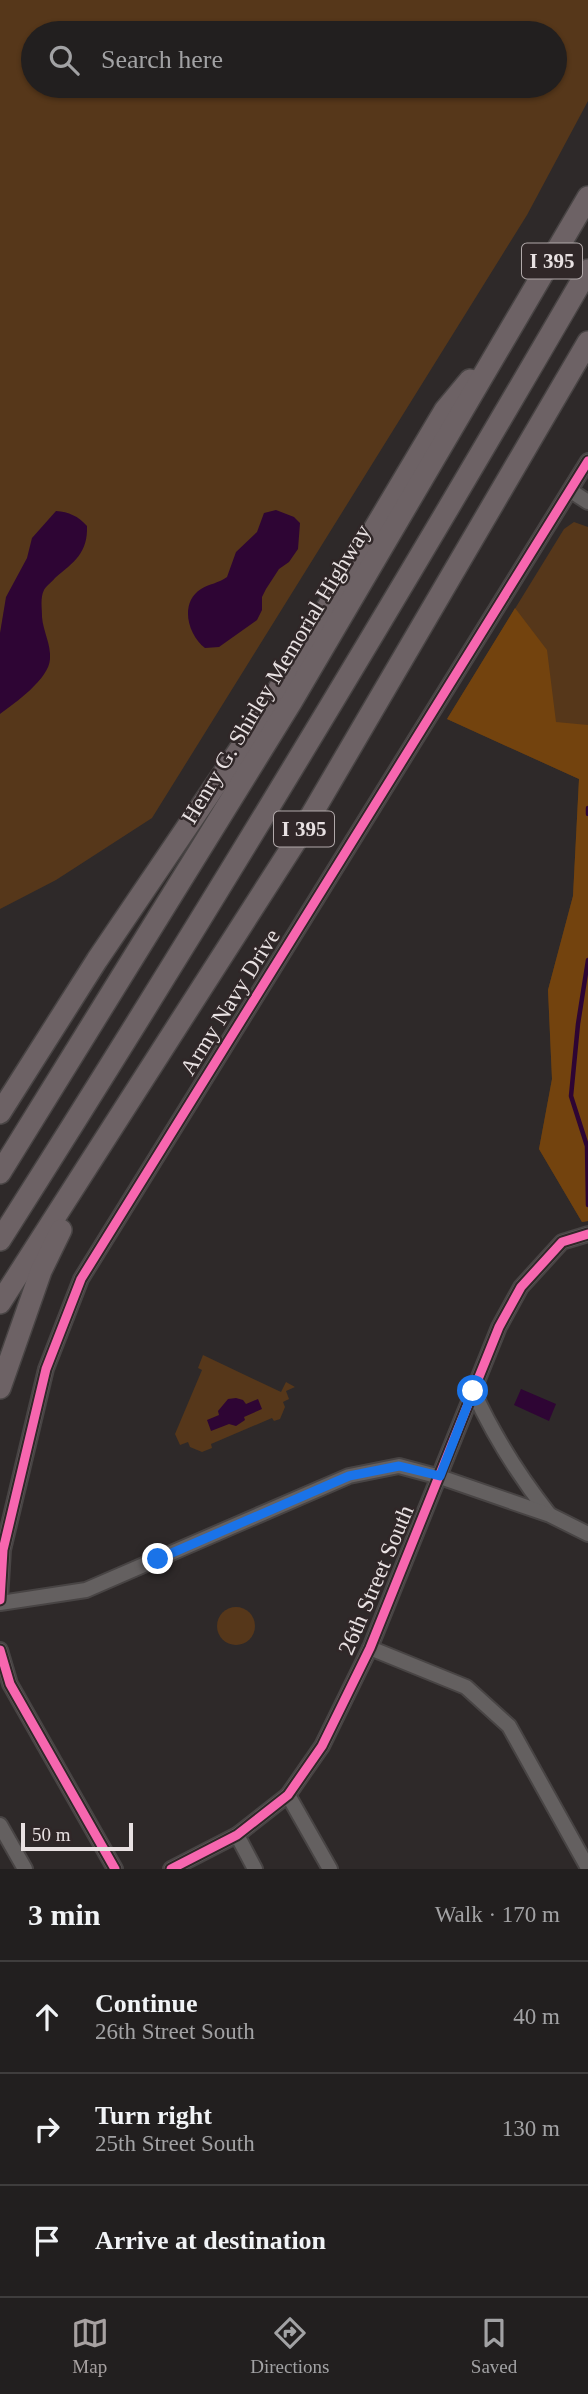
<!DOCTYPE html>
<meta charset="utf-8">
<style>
:root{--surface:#221f1f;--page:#2e2c2c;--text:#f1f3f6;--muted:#a2a2a4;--line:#3f3d3d;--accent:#a7a1a1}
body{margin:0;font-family:"Times New Roman",serif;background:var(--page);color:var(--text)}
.scale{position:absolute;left:21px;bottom:18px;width:112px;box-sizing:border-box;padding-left:7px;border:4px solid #e8e1e2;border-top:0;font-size:19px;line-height:24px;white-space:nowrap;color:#e8e1e2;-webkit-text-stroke:5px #302728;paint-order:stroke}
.stop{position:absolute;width:21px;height:21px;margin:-16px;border:5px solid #1a73e8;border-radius:50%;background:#fff}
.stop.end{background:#1a73e8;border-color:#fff;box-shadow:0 2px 7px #0008}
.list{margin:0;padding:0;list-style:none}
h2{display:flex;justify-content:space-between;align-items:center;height:91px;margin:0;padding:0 28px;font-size:30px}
h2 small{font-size:23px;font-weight:400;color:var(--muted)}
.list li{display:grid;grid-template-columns:46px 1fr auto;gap:21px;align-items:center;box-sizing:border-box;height:112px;padding:0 28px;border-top:2px solid var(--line)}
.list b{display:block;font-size:26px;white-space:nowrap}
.list p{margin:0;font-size:23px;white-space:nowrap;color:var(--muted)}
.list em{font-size:23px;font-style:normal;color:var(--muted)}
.icon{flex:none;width:38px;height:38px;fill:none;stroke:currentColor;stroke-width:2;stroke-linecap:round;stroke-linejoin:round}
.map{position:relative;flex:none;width:588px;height:1869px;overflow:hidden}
.search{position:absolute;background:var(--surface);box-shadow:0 2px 5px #0004;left:21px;right:21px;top:21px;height:77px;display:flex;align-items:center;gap:18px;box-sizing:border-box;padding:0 24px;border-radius:38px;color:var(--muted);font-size:26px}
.sheet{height:427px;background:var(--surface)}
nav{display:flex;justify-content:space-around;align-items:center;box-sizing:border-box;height:98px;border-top:2px solid var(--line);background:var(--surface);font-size:19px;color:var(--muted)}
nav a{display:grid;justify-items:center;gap:4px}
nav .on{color:var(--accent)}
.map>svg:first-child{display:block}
.green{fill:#56371a;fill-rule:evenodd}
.forest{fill:#73430e}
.water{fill:#2e0534}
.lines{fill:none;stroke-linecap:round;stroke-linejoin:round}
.stream{stroke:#2e0534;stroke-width:4.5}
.minor-casing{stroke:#484444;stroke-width:18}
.highway-casing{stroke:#484444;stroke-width:24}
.minor{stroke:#646060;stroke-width:14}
.highway{stroke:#6d6265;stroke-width:21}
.cycleway-casing{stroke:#302728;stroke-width:13}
.cycleway{stroke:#f766af;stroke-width:9}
.route{stroke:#1a73e8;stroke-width:9}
.labels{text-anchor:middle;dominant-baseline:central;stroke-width:5;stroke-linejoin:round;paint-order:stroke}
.shield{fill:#302728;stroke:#b1a9aa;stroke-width:2}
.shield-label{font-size:21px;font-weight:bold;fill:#e8e1e2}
.street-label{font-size:23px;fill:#e8e1e2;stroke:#302728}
</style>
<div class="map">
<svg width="588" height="1869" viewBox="0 0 588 1869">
<rect width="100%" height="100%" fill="#2e2929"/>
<g class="green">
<path d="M0,0H588V101L527,215L152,818L56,880L0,909ZM33,33H555V86H33Z"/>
<path d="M574,522L588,527V1221L582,1222L539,1149L552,1079L548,990L573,896L579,779L447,719L564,529Z"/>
<path d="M203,1355L281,1392L286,1382L295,1387L286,1391L289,1399L283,1402L285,1407L280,1419L274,1421L272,1418L211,1444L212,1448L202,1452L190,1447L188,1442L180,1445L175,1434L202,1370L198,1368Z"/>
<circle cx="236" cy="1626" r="19"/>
</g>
<path class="forest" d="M515,608L547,650L556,722L588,725V1221L582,1222L539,1149L552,1079L548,990L573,896L579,779L447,719Z"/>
<g class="water">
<path d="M276,510L294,517L300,523L298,549L289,562L279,569L266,589L262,597V610L257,620L219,647L205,648C188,635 179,603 201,589C209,584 219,583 227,577L236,552L257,532L264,513Z"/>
<path d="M56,511C69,512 78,516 87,526C88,553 74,562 55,578C52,582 46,586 44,590C40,598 42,608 42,617C43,631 51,644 50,659C49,679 15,703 0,714V633L6,597L27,558L32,538Z"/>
<path d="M521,1389L556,1404L549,1421L514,1405Z"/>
<path d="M236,1398L243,1400L246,1404L258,1399L262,1409L244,1417L245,1420L236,1426L229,1424L211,1431L207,1420L219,1415L218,1411L228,1399Z"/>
</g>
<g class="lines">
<g class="stream">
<path d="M588,808V814"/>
<path d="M588,960L578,1024L571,1096L587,1146L588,1205"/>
</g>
<defs>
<g id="minor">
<path d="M571,491L588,502"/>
<path d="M473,1391C494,1436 518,1475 549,1514"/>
<path d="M0,1600L3,1550L46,1369L81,1279L588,461"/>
<path d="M0,1603L86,1590L349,1476L399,1466L440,1477L550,1515L588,1534"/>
<path d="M370,1648L466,1687L509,1726L588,1868"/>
<path d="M0,1650L10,1684L115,1869"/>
<path d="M288,1795L330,1869"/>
<path d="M0,1825L25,1869"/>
<path d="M237,1835L255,1869"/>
<path d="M171,1869L237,1835L288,1795L322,1746L370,1648L499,1327L521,1287L562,1242L588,1234"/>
</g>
<g id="highway">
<path d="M0,1113L97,960L265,712L445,410L470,380"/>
<path d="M0,1173L292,701L588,197"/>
<path d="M0,1240C203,921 398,597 588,270"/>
<path d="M0,1303L299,836L588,342"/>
<path d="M0,1388L41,1271L61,1230"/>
</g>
</defs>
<use href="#minor" class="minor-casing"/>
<use href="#highway" class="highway-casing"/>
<use href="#minor" class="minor"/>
<use href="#highway" class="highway"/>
<defs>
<g id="cycleway">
<path d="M0,1600L3,1550L46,1369L81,1279L588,461"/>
<path d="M0,1650L10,1684L115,1869"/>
<path d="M171,1869L237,1835L288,1795L322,1746L370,1648L499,1327L521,1287L562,1242L588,1234"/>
</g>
</defs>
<use href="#cycleway" class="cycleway-casing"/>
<use href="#cycleway" class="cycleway"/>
</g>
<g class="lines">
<path class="route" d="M158,1559L349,1476L399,1466L440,1476L473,1391"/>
</g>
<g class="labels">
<g class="shield">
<rect x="522" y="243.5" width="60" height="35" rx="5"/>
<rect x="274" y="811.5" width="60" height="35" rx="5"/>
</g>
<g class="shield-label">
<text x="552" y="261">I 395</text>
<text x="304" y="829">I 395</text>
</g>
<g class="street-label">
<text transform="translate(276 674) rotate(-59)">Henry G. Shirley Memorial Highway</text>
<text transform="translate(230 1002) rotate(-58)">Army Navy Drive</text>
<text transform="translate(376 1580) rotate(-67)">26th Street South</text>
</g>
</g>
</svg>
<div class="scale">50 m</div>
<div class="stop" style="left:473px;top:1391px"></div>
<div class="stop end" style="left:158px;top:1559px"></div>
<div class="search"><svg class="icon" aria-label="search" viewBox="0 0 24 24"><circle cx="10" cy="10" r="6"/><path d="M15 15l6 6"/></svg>Search here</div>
</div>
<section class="sheet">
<h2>3 min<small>Walk · 170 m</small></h2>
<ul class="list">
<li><svg class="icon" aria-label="ahead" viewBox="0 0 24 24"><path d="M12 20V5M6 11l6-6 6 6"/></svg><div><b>Continue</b><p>26th Street South</p></div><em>40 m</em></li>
<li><svg class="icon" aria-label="right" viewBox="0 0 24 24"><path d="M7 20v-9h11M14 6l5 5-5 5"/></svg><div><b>Turn right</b><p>25th Street South</p></div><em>130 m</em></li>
<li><svg class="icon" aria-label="arrive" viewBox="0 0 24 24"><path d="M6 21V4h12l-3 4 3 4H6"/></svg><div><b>Arrive at destination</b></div></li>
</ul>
</section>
<nav>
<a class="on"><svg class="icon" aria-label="map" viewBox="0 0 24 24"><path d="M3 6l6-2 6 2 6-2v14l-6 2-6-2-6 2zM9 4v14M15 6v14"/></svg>Map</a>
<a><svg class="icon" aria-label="directions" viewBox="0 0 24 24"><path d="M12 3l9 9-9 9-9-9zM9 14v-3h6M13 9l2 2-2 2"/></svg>Directions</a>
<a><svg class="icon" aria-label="saved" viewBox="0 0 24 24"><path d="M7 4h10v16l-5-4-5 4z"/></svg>Saved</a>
</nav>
